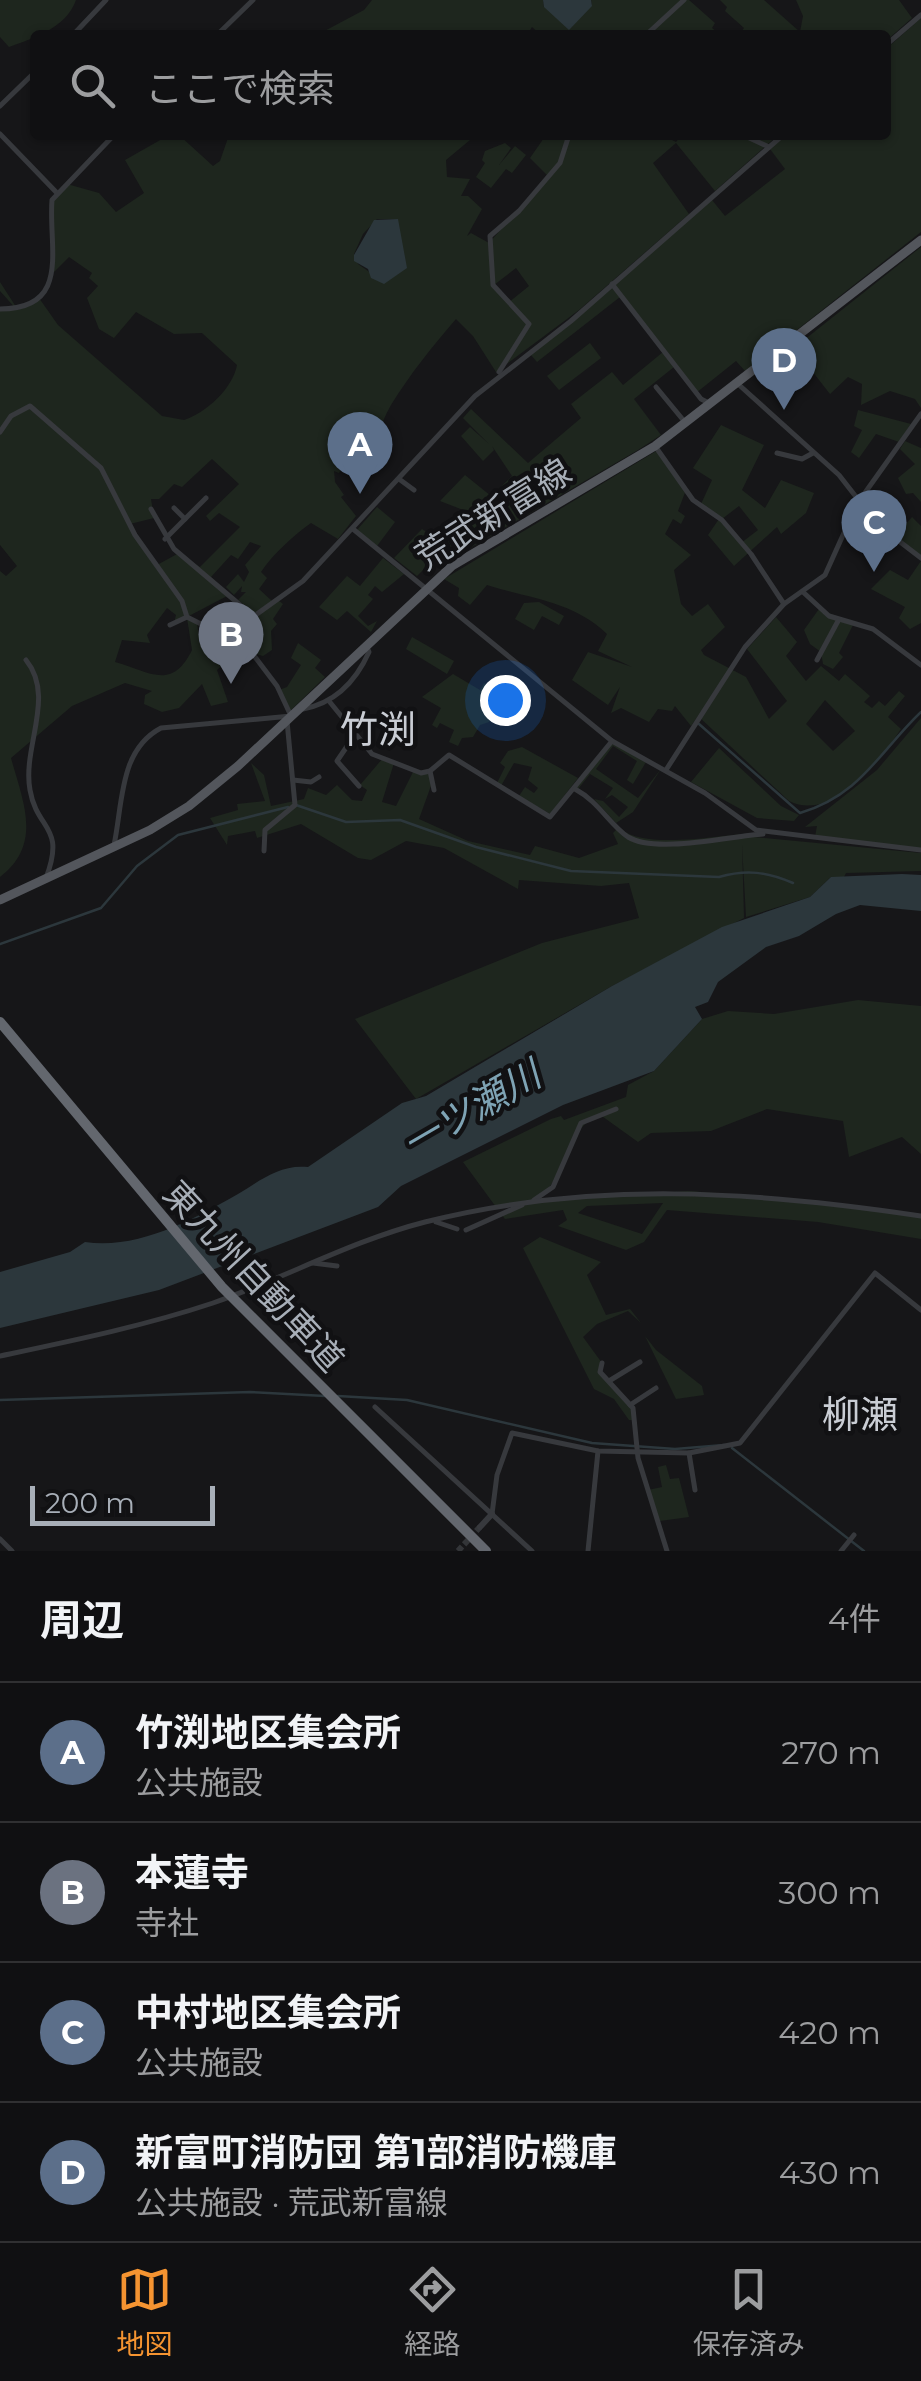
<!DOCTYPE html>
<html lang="ja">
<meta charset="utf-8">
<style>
:root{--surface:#101012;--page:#19191b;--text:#f1f3f6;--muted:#9c9d9f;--line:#303032;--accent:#f59431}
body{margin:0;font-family:Montserrat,"Noto Sans JP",sans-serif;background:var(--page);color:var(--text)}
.scale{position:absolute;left:30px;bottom:25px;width:185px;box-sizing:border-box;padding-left:10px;border:5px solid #a8afb8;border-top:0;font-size:28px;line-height:35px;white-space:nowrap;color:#a8afb8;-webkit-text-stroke:8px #111113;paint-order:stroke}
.you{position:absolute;left:505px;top:700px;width:35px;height:35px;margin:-25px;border:8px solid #fff;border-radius:50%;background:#1a73e8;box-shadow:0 0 0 15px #1a73e833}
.badge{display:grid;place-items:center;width:65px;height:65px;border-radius:50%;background:var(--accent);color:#fff;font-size:32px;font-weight:700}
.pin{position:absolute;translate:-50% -82px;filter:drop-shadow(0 2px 5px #0008)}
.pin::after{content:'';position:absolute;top:52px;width:35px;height:30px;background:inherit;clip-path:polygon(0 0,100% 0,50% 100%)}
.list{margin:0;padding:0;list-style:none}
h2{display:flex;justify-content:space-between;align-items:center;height:130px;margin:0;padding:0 40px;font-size:42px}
h2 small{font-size:32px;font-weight:400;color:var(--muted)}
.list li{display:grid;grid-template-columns:65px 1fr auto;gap:30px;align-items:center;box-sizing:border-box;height:140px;padding:0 40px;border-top:2px solid var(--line)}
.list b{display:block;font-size:38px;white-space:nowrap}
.list p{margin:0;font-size:32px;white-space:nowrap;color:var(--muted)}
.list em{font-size:32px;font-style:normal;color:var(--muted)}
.icon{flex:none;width:55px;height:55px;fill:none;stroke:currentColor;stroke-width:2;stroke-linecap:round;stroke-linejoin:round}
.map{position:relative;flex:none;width:921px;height:1551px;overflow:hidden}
.search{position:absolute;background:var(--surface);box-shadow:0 2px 8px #0004;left:30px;right:30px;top:30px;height:110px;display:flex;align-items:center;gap:25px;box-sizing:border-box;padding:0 35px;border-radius:10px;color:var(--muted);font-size:38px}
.sheet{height:690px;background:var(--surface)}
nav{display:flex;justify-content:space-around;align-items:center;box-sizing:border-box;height:140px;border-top:2px solid var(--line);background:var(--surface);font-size:28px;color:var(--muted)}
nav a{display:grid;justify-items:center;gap:5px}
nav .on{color:var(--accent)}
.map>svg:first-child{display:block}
.green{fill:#1e261e;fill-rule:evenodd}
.water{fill:#2c373c}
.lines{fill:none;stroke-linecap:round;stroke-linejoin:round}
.stream{stroke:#2c373c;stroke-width:2.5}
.tertiary-tunnel{stroke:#333538;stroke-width:6;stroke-dasharray:6 3;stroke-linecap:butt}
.minor{stroke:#37393d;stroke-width:5}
.tertiary{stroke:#37393d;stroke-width:6}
.primary{stroke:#53565c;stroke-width:9}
.motorway{stroke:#63676e;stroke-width:10}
.labels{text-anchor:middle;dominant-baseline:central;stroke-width:9;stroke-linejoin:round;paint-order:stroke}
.street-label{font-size:35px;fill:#a8afb8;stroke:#111113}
.neighbourhood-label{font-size:38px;fill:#c9cdd4;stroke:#111113}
.water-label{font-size:38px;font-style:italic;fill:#7ea3b4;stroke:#111113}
</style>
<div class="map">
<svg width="921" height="1551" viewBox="0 0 921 1551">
<rect width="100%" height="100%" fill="#161618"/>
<g class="green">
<path d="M0,0H76C66,28 34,38 9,47L0,37Z"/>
<path d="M372,0H543L544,7L592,6L591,0H689L715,23L712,28L721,35H541L532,27L527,35H317L364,10Z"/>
<path d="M720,0H764L800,32L803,16L796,0H899L912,18L886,41V35H739L744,28L725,11L727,7Z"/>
<path d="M921,18V232L745,371L736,361L696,393L674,367L634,399L661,435L638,450L451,559L430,563L417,576L394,558L422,529L443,543L476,515L440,501L465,475L491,496L512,476L492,446L494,450L483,461L461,436L470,427L489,444L463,418L471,409L528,463L581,418L571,404L612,372L623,385L663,352L620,297L537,362L530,354L712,200L725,216L785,169L770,149L786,135H886V49Z"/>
<path d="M169,135H179L213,166L220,161L229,135H476L446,160L447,177L470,179L461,196H468L482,209L467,236L471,233L489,243L548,176L530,158L546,135H662L676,142L682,135H778L715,191L676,143L653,163L689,214L579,310L496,372L473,336L456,319C431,348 411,373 391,405C379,426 376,445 360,468L352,462L353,450L339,473L334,471L335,482L344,495L341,497L356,516L338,539L311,523C293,536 273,554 261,572L267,578L259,589L272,601L255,613L238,600L246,592H241L242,586L234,595L226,587L238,574L244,582L249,572L245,565L261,546L250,542L238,559L231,555L211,577L229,595L187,617L197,623L200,643L205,641L202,630L240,624L242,632L247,631L248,644L217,670L228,702L211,706L202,684L179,708L162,712L144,704L145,695L152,691L125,683L72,706L11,758C23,802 43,844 0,877V571L6,576L17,566L0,545V310H17L0,291V282L18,310L39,298L58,325L162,416L184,420C206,413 233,388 237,365L202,333L174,334L136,312L114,338L99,329L87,298L98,286L89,278L92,273L69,257L54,272L52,200L67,184L99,193L116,212L144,193L125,160ZM377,219H398L378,278L358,264L354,254L363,234ZM516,268L529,286L508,303L494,285ZM212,459L239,484L206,516L210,521L219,513L240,527L200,567L179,553L157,565L130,524L154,518L151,499H159L174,484L182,487ZM167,608L176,615L174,623L187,618L192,650C172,691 150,672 115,662L122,640L150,643L147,635Z"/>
<path d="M505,143L511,148L499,165L515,146L526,155L512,173L506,169L491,188L476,177L485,163L482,160L485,151Z"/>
<path d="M921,247V408L915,399L890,391L861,405L862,384L848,377L830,394L794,348Z"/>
<path d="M590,343L601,358L559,390L547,376Z"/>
<path d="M858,410L911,424L899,442L876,434L859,458L851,452L862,430L854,426Z"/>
<path d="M721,425L764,445L742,490L765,508L781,480L814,493L806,513L781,534L777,527L734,566L708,535L719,519L701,504L712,480L693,468ZM739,506L758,530L741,543L722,519Z"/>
<path d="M905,441L921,448V502L913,493L906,494L898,478L915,464L900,449Z"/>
<path d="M658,450L686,490L678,511L685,516L681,524L673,519L665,534L691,555L674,570L681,604L692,616L708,604L725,627L701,650L704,655L746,677L769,719L787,701L747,649L776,617L797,642L786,656L806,681L821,666L839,681L845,674L870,696L864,702L872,708L879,701L885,706L899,691L905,696L888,717L901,729C879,761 832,823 789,801L698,716L691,726L675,706L672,711L658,709L649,722L621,708L611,713L620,687L608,705L572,680L588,652L632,667L598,651L607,634C573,601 531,599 487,585L470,605L458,596L459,588L444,579ZM825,700L855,731L833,751L806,724Z"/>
<path d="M377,507L395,522L377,546L357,530Z"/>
<path d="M894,509L890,519L899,532L912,517L921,526V556L878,525L871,514L881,519Z"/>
<path d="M383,558L404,574L382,592L375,586L368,595L373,599L358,616L368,626L377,621L371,632L347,611L337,620L319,607L347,576L360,586Z"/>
<path d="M921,561V623L910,629L899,618L905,607L871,589L890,570L908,580Z"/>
<path d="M278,600L283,604L273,619L277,624L271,631L272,650L263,656L252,653L250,619Z"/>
<path d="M539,602L564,616L559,625L542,616L534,630L515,619L524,603Z"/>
<path d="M819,609L854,623L839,653L843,657L833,669L823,664L821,652L810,644L804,630Z"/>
<path d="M412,637L454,661L447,674L406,649Z"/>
<path d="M298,643L321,660L315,668L325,677L289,712L279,690L287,687L301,665L291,658Z"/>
<path d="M453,674L480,690L484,683L501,693L489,722L480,725L473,737L462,738L458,746L449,742L454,730L440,723L437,728L432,725L441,708L422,697Z"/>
<path d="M921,718V848L815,837L817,826L805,827L877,770Z"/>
<path d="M612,742L646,762L633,784L627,780L637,761L613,746L596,769L638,798L661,769L633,812L616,823L594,799L603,801L619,817L628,807L612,795L605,799L613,788L590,774L578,789L575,787Z"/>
<path d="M522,747L578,778L550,814L519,796L525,787L534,793L538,788L528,780L532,767L514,763L501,786L497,783L505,767L500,763L508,751Z"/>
<path d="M719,748L781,806L799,815L794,821L757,818L691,782Z"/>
<path d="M383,758L394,763L382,802L396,806L414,770L430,771L432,783L419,819L468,841L530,855L535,846L579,858L618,844L613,833L619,827C641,851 720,835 754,833L744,836L921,853V871L846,873L843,879L831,877L810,897L746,917L742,844L744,918L612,986L416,1099L355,1019L542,943L639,918L629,883L601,886L519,880L518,889L444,848L406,841L371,860L358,858L301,824L257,838L255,831L228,836L227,845L210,818L238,810L237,804L265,801L251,763L264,775L271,806L304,799L308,788L326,795L337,785L352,800L362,801L367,790L360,785Z"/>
<path d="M858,1000L921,1006V1154L902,1137L849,1157L843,1121L767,1109L711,1131L651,1133L638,1142L599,1114C561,1134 573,1174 534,1201L689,1191L826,1202L921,1216V1239L818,1222L667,1210L644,1242L626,1250L558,1226L567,1220L563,1210L505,1219L501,1214L521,1205L496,1207L463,1162L551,1119L561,1116L564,1120L626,1097L628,1085L654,1071L702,1019L728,1011L774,1014ZM663,1203L642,1234L578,1213L587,1206Z"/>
<path d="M540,1237L601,1262L587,1275L606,1315L630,1309L641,1323L628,1311L597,1324L583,1337L602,1363L600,1372L633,1408L635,1420H629L614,1399L594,1389L523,1248Z"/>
<path d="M645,1336L656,1350L702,1386L704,1395L676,1399Z"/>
<path d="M666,1465L670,1479L679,1478L689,1517L660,1521L648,1490L662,1487L658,1467Z"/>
</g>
<g class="water">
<path d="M543,0H591L592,6L569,30L544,7Z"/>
<path d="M398,219L407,268L384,284L371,278L368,269L354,261V255L374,220Z"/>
<path d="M902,874L921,875V911L860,905L836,914L799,936L766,947L718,982L708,1002L695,1007L702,1019L654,1071L563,1105L401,1186L378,1207L159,1290L0,1328V1272L70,1252L85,1242C138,1250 194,1219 238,1194C261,1180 280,1164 308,1167L402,1103L426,1096L612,986L722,927L810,897L831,877Z"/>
</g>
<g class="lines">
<g class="stream">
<path d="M699,724L800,813C861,795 879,752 921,712"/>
<path d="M296,805L346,822L400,820L476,847L571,871L719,877C747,869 767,872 793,883"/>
<path d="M0,944L101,908L137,866L178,835L288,807"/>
<path d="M338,1396L407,1400L592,1443L675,1449L724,1445"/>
<path d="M0,1400L250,1392L325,1396"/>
<path d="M732,1448L864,1551"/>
</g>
<path class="tertiary-tunnel" d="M458,1551L480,1527"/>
<g class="minor">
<path d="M73,35L106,0"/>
<path d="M217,35L253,0"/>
<path d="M646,35L684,0"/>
<path d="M886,45L921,15"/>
<path d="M0,106L35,72"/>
<path d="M0,134L57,193"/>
<path d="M743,135L769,147"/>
<path d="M612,284L701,399L711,404"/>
<path d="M0,309C72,309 48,247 52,200L114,135"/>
<path d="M499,372L529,324L493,285L490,236L519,211L560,163L569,135"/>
<path d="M738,384L839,475L878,525L921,558"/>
<path d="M656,387L684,421"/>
<path d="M0,432L11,416L30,406L101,468L135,535L182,601L187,617L203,625L250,619L303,581L475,396L571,321L783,135"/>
<path d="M655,446L693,500L722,520L751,554L784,604"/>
<path d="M777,453L802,459L813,453"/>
<path d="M399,479L414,490"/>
<path d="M174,508L185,519"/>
<path d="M353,529L612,741L705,793L756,830L921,850"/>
<path d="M433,534L447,548L452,566"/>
<path d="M165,539L206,498"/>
<path d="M803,592L829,616L873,629L921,665"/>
<path d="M170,625L187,617"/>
<path d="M26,660C56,697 22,747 30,790C37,831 66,825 46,878"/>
<path d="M817,660L838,621"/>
<path d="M329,701L372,754L421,773L430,771L449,755L550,817L612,741"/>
<path d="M303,709C335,703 356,681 369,652L366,645"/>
<path d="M354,736L337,761L359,786"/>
<path d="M666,770L745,647L784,604L825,575L857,504L921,414"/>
<path d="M430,771L434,790"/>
<path d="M293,780L311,782L319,777"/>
<path d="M575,789C599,802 609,824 628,837C656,854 730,836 763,834"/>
<path d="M114,845C123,803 119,750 161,728L291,716L277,686L252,653L246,610L174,549L151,509"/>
<path d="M264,851L265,830L295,805L287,721"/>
<path d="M534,1200L553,1187L581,1123L616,1109"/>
<path d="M436,1222L457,1229"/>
<path d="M466,1230L522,1205"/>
<path d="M313,1263L337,1266"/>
<path d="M0,1356C71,1341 144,1326 213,1303C285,1278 351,1241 425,1222C591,1180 754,1191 921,1216"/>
<path d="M602,1363L600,1372L633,1408L638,1458L667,1551"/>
<path d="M609,1381L640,1362"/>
<path d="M630,1405L656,1388"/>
<path d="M375,1407L532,1551"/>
<path d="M689,1453L695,1490"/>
<path d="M492,1514L497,1475L512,1433L598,1451L689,1453L740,1443L875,1273L921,1310"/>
<path d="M0,1539L12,1551"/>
<path d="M588,1551L598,1451"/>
<path d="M841,1551L854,1535"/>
</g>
<path class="tertiary" d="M480,1527L492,1514"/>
<path class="primary" d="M0,900L150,830L189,806L238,766L452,566L655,446L921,240"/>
<path class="motorway" d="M0,1022L222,1287L486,1551"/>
</g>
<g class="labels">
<g class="street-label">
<text transform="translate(493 514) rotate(-32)">荒武新富線</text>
<text transform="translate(254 1276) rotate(47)">東九州自動車道</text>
</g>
<g class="neighbourhood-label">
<text x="378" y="729">竹渕</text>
<text x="860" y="1414">柳瀬</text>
</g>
<g class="water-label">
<text transform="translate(471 1109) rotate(-30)">一ツ瀬川</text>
</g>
</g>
</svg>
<div class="scale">200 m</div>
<div class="you"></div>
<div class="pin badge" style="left:360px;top:494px;background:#5c6f8a">A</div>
<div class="pin badge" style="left:231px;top:684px;background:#6b7280">B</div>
<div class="pin badge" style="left:874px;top:572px;background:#5c6f8a">C</div>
<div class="pin badge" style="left:784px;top:410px;background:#5c6f8a">D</div>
<div class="search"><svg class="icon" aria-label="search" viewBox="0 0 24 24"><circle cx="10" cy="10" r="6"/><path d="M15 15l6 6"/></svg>ここで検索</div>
</div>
<section class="sheet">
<h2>周辺<small>4件</small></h2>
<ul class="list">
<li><span class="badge" style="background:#5c6f8a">A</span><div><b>竹渕地区集会所</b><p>公共施設</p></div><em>270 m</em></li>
<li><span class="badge" style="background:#6b7280">B</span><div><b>本蓮寺</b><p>寺社</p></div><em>300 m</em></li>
<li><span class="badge" style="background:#5c6f8a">C</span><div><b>中村地区集会所</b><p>公共施設</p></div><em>420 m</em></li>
<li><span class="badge" style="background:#5c6f8a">D</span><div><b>新富町消防団 第1部消防機庫</b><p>公共施設 · 荒武新富線</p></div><em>430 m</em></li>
</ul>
</section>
<nav>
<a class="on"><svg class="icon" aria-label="map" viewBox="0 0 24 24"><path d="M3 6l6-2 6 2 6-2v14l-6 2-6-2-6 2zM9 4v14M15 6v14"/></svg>地図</a>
<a><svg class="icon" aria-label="directions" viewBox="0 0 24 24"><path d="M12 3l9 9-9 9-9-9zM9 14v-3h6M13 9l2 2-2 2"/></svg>経路</a>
<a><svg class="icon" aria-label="saved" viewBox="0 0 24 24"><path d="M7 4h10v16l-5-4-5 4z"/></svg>保存済み</a>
</nav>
